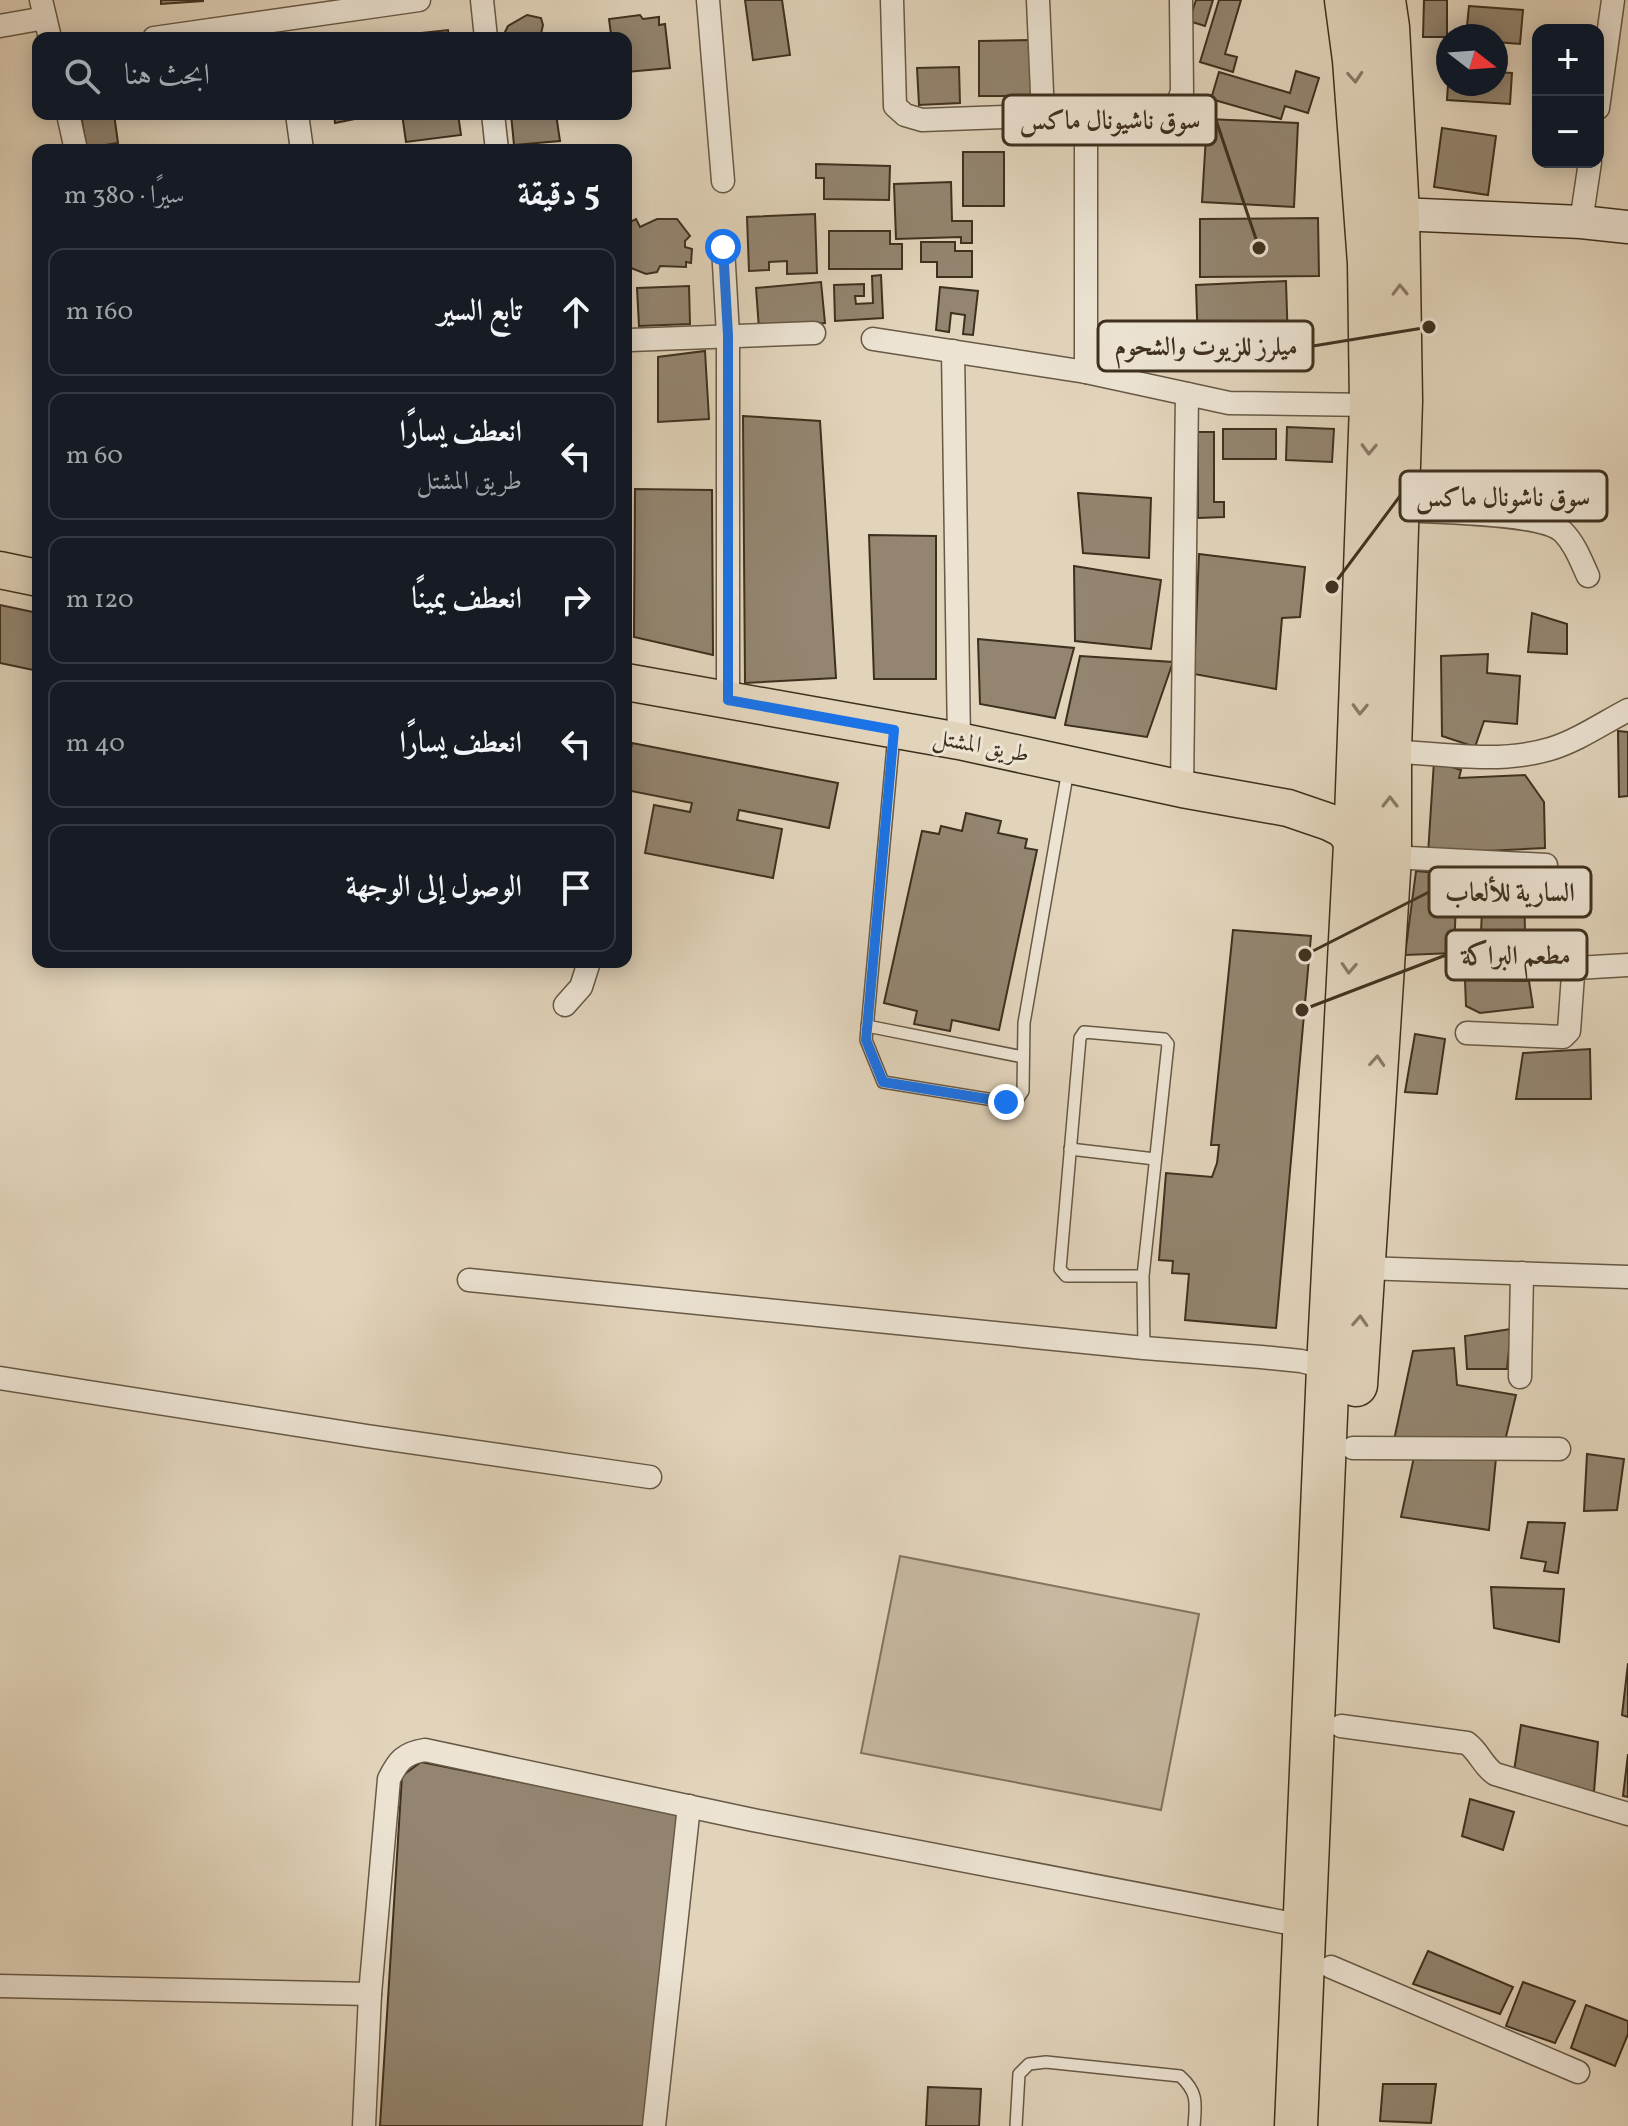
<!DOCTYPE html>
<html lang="ar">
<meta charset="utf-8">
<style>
:root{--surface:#171b24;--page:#20242c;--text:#f1f3f6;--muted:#9ea1a6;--line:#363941}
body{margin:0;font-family:Vollkorn,Amiri,serif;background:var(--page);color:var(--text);direction:rtl}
.controls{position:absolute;right:24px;top:24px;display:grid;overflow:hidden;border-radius:16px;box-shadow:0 4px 20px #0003}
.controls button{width:72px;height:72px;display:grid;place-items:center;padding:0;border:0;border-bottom:2px solid var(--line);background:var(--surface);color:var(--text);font:40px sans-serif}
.compass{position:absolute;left:1436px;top:24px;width:72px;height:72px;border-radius:50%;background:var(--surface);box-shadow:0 4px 20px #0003;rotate:107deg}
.stop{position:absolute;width:24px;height:24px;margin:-18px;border:6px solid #1a73e8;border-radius:50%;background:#fff}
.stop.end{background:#1a73e8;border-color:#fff;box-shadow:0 2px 8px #0008}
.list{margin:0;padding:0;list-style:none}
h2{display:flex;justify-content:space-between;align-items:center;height:104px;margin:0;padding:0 32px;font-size:34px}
h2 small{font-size:26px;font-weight:400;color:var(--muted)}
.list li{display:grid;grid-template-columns:52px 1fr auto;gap:24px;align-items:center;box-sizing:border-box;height:128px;margin:0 16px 16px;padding:0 16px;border:2px solid var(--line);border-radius:16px}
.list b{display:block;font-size:30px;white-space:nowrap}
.list p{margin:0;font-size:26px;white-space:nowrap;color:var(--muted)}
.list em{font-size:26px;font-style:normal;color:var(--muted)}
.icon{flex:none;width:44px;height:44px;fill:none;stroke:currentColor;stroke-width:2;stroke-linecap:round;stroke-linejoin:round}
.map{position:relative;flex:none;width:1628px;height:2126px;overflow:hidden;direction:ltr}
.search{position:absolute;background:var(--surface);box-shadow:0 4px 20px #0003;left:32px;top:32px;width:600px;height:88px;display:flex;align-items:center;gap:20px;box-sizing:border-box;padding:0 28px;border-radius:16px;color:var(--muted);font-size:30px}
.panel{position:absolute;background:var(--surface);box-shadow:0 4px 20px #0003;left:32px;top:144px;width:600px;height:824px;border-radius:16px;direction:rtl}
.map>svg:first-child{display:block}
.green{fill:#c6b8a0;stroke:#82745f;stroke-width:2}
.building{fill:#938570;stroke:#3e301e;stroke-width:2}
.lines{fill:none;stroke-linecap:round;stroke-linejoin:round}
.lane-casing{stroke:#675945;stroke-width:14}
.street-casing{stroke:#675945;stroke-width:25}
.secondary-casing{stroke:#3e301e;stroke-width:35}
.primary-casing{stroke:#3e301e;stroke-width:39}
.highway-casing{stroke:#3e301e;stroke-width:45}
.lane{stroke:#ece3d3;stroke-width:11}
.street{stroke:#ece3d3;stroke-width:22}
.secondary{stroke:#ece3d3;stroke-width:32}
.primary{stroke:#e2d4bb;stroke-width:36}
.highway{stroke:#e2d4bb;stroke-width:42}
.oneway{stroke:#887a65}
.route{stroke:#1a73e8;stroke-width:10}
.labels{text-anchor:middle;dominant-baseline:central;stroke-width:6;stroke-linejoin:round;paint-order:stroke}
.street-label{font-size:24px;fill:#3e301e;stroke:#ece3d3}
.leader{fill:none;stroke:#3e301e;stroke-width:3}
.callout-dot{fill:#3e301e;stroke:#ece3d3;stroke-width:3}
.callout{fill:#ece3d3;stroke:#3e301e;stroke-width:3}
.callout-label{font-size:26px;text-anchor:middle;font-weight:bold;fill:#3e301e}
</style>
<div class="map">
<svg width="1628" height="2126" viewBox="0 0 1628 2126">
<rect width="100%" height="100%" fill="#e2d4bb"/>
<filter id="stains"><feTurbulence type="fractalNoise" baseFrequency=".0025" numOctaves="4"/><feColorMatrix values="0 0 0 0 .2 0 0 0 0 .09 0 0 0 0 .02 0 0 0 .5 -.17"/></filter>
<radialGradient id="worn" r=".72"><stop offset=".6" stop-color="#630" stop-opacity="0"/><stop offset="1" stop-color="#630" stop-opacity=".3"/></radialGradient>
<path class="green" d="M900,1556L1199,1614L1161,1810L861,1753Z"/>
<g class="building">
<path d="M161,0H203V1L161,4Z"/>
<path d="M745,0H782L790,55L753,60Z"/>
<path d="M1196,0H1213L1205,26L1189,21Z"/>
<path d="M1219,0H1241L1225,54L1237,57L1233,72L1200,62Z"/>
<path d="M1424,0H1447V37H1423Z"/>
<path d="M1469,6L1523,10L1520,44L1496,42V36H1466Z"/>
<path d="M527,15L541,18L543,25L540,38H502L508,26Z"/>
<path d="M640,15L643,19L659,17V25L665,24L670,68L627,72L626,38H606L611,34L609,19Z"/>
<path d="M448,30L449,38H385V37Z"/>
<path d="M1031,40V96H979V41Z"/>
<path d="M959,67L960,103L919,105L917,68Z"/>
<path d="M1296,71L1319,78L1308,113L1285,106L1281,119L1211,99L1219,72L1290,93Z"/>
<path d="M1496,72L1512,73L1510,104L1447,100L1448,84H1496Z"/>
<path d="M81,114H114L118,143L86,148Z"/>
<path d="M334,114H379L335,123Z"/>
<path d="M402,114H458L461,135L406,142Z"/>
<path d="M511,114H556L560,141L514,145Z"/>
<path d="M1207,119L1298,123L1294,207L1202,202Z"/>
<path d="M1442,128L1496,136L1488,195L1434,187Z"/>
<rect x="963" y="152" width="41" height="54"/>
<path d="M816,164L890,166L889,200L824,199V178H816Z"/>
<path d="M951,182L952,221H972V243H961V237L896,239L894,184Z"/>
<path d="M815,214L817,273L787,274V261L769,262V270L749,271L747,217Z"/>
<path d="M1318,218L1319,276L1200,277V219Z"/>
<path d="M636,219L640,227L657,219H677L690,236L685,241V247L692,249L691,263L686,262V267L660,266L657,272L646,274L626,266V224Z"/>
<path d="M829,231H890V244H902V269H829Z"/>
<path d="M921,242H955V251H972V277H937V262H921Z"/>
<path d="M881,275L883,318L835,321L834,285L864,284V296H855L856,304L873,303L872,276Z"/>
<path d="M1286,281L1288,345L1198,349L1196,285Z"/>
<path d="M821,282L825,323L759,329L756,288Z"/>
<path d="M689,286L690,324L639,326L637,288Z"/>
<path d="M940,287L978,291L973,335L963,334L965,315L951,313L949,332L936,330Z"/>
<path d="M705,351L709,419L658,422V357Z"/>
<path d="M743,416L820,421L836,678L745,683Z"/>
<path d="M1287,427L1334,429L1332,462L1286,460Z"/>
<rect x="1223" y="429" width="53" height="30"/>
<path d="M1198,432H1214V502H1224V517L1198,518Z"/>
<path d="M635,489L712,490L713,655L634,637Z"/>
<path d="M1078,493L1151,498L1149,558L1083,553Z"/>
<path d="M869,535L936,536V679H874Z"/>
<path d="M1199,554L1305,567L1300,617L1282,618L1276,689L1194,674Z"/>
<path d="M1074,566L1161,580L1151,649L1075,641Z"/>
<path d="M0,605L38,613V671L0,663Z"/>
<path d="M1532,613L1567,624V654L1528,652Z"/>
<path d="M978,639L1074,648L1055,718L980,704Z"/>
<path d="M1488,654L1487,673L1520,676L1517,724L1484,721L1475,747L1442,736L1441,656Z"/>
<path d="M1080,656L1173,662L1147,737L1065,725Z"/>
<path d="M1618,731L1628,732V796L1619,797Z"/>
<path d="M632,743L838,783L829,828L739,810L737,820L782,829L773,878L645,853L654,805L690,812L692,803L626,790V774Z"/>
<path d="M1434,761L1461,770L1459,778L1525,775L1544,802L1545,848L1428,854Z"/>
<path d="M966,813L1001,821L998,833L1027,839L1025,848L1037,850L999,1030L952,1020L950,1031L914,1024L917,1011L884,1003L922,831L939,834L941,826L962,831Z"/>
<path d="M1416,871L1457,875L1454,953L1405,955Z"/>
<path d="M1483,887L1524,888L1525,931L1481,932Z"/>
<path d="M1233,930L1311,936L1276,1328L1185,1320L1189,1274L1172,1273L1173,1261L1159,1260L1166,1173L1212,1177L1217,1163L1219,1145H1211Z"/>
<path d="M1465,980L1529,981L1533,1007L1480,1013L1466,1006Z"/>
<path d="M1415,1034L1445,1039L1437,1094L1405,1092Z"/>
<path d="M1590,1049L1591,1099H1516L1523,1053Z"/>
<path d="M1511,1329L1507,1369H1467L1465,1336Z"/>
<path d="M1454,1348L1457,1385L1516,1395L1504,1445L1394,1440L1413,1351Z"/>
<path d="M1587,1454L1624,1459L1617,1510L1584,1511Z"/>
<path d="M1414,1457L1496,1458L1489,1530L1401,1517Z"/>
<path d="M1528,1522L1565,1523L1558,1573L1544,1571L1546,1562L1521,1558Z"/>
<path d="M1491,1587L1564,1589L1559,1642L1494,1628Z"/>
<path d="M1628,1663V1717L1622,1715Z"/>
<path d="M1521,1725L1598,1742L1594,1792L1514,1771Z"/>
<path d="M1628,1754V1797L1623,1796Z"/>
<path d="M421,1762L685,1815L647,2126H380L402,1776Z"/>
<path d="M1470,1799L1514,1812L1503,1850L1462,1836Z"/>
<path d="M1428,1951L1513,1987L1500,2014L1413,1984Z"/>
<path d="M1523,1982L1575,2001L1555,2043L1506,2026Z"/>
<path d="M1586,2005L1628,2021V2034L1615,2066L1571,2048Z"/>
<path d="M1383,2084H1436L1431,2123L1380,2121Z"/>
<path d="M928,2087L981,2089L979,2126H926Z"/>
</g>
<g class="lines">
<defs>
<g id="lane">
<path d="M894,735L866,1040L883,1082L1006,1102L1017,1100L1023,1091L1024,1023L1068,770"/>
<path d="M867,1026L1023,1057"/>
<path d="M1070,1149L1155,1159"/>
<path d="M1143,1276H1066L1060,1269L1080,1038L1084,1032L1164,1039L1168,1044L1143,1276L1144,1348"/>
<path d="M1016,2126L1019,2074L1029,2064L1046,2062L1180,2076C1198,2092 1196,2103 1194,2126"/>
</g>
<g id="street">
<path d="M41,0L50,38"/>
<path d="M482,0L486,38"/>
<path d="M708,0L723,181"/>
<path d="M892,0L895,106L905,115L922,120L1168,111L1177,104L1182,92L1181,0"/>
<path d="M1038,0L1043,115"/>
<path d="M0,26L45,18"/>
<path d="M154,38L419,0"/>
<path d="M1598,108L1613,0"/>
<path d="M68,114L76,150"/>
<path d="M297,114L302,150"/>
<path d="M493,114L497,150"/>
<path d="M1086,116V372"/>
<path d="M1581,222L1590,162"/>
<path d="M723,247L728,335V700"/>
<path d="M873,339L1086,372L1229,403L1371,405"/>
<path d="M630,340L814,333"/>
<path d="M953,351L959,741"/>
<path d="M1398,510C1430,512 1542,512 1563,532C1575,544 1581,561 1588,576"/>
<path d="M1390,751C1442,754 1500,764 1550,749C1577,741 1603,723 1628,710"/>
<path d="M1182,789L1187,394"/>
<path d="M1390,857L1546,865"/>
<path d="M565,1005L581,987L589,962"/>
<path d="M1467,1033L1563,1037L1569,1031L1573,975L1576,968L1628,965"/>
<path d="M1363,1268L1628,1277"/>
<path d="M469,1280L1144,1348L1261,1357L1301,1361L1336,1370"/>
<path d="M1520,1377L1522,1273"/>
<path d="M0,1378L367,1436L650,1477"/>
<path d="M1353,1448L1559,1449"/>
<path d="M1341,1726L1467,1743C1480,1753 1482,1765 1495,1774L1628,1814"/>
<path d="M1331,1967L1578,2072"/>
<path d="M0,1986L370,1994"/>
<path d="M364,2126L370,1994L389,1779C398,1761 404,1753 425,1750L753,1820L1304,1926"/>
<path d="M654,2126L689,1806"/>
</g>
<path id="secondary" d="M1398,214L1581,222L1628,227"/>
<g id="primary">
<path d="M0,570L38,578"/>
<path d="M626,682L959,741L1182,789L1288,808L1329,822L1343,829L1355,844"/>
</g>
<g id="highway">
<path d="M1356,1385L1390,857V751L1401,401L1398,214L1388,27L1384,0"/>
<path d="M1296,2126L1328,1368L1355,844L1371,405L1369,263L1354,60L1346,0"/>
</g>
</defs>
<use href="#lane" class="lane-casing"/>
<use href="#street" class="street-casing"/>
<use href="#secondary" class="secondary-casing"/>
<use href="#primary" class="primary-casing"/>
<use href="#highway" class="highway-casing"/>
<use href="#lane" class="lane"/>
<use href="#street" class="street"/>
<use href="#secondary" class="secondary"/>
<use href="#primary" class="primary"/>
<use href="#highway" class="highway"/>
</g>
<defs><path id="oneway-chevron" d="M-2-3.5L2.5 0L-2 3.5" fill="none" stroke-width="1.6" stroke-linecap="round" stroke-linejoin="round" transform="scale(2)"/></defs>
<g class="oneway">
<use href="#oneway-chevron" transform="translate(1355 77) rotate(86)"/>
<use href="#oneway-chevron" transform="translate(1400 290) rotate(-91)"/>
<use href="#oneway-chevron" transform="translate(1369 449) rotate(92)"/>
<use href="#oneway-chevron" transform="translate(1360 709) rotate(92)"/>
<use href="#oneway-chevron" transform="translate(1390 802) rotate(-90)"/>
<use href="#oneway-chevron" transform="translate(1349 968) rotate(93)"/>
<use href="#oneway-chevron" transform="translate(1377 1061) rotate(-86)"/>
<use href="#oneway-chevron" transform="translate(1360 1321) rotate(-87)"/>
</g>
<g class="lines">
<path class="route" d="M723,247L728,335V700L894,730L866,1040L883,1082L1006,1102"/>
</g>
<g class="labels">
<g class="street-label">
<text transform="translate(981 747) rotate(11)">طريق المشتل</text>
</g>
</g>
<path class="leader" d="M1259 248L1216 120M1429 327L1313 346M1332 587L1400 496M1305 955L1429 892M1302 1010L1446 955"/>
<g class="callout-dot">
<circle cx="1259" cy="248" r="8"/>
<circle cx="1429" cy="327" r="8"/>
<circle cx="1332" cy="587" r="8"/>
<circle cx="1305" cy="955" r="8"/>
<circle cx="1302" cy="1010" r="8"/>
</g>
<g class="callout">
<rect x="1003" y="95" width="213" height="50" rx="8"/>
<rect x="1098" y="321" width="215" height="50" rx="8"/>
<rect x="1400" y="471" width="207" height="50" rx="8"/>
<rect x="1429" y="867" width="162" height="50" rx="8"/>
<rect x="1446" y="930" width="141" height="50" rx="8"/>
</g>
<g class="callout-label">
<text x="1110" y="129">سوق ناشيونال ماكس</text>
<text x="1206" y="355">ميلرز للزيوت والشحوم</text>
<text x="1503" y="506">سوق ناشونال ماكس</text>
<text x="1510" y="901">السارية للألعاب</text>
<text x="1516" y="964">مطعم البراكة</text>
</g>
<rect width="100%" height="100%" filter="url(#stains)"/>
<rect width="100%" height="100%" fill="url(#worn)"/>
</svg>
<div class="controls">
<button>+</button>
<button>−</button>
</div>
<svg class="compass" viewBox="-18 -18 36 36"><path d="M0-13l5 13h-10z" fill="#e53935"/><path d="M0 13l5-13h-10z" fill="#9ea1a6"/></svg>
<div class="stop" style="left:723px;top:247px"></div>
<div class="stop end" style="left:1006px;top:1102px"></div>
<div class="search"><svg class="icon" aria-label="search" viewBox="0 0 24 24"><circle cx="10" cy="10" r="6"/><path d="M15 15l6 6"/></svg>ابحث هنا</div>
<section class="panel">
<h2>5 دقيقة<small>سيرًا · 380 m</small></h2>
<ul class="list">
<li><svg class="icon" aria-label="ahead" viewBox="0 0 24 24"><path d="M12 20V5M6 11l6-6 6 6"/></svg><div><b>تابع السير</b></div><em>160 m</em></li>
<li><svg class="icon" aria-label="left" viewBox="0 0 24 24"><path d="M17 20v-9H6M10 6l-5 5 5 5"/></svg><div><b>انعطف يسارًا</b><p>طريق المشتل</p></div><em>60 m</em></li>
<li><svg class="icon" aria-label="right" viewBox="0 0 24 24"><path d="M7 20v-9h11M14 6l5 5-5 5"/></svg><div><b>انعطف يمينًا</b></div><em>120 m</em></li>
<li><svg class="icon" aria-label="left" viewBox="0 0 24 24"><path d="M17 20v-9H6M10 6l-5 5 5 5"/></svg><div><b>انعطف يسارًا</b></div><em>40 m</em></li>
<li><svg class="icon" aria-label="arrive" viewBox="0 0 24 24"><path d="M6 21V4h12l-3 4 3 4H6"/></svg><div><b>الوصول إلى الوجهة</b></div></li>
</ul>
</section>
</div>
